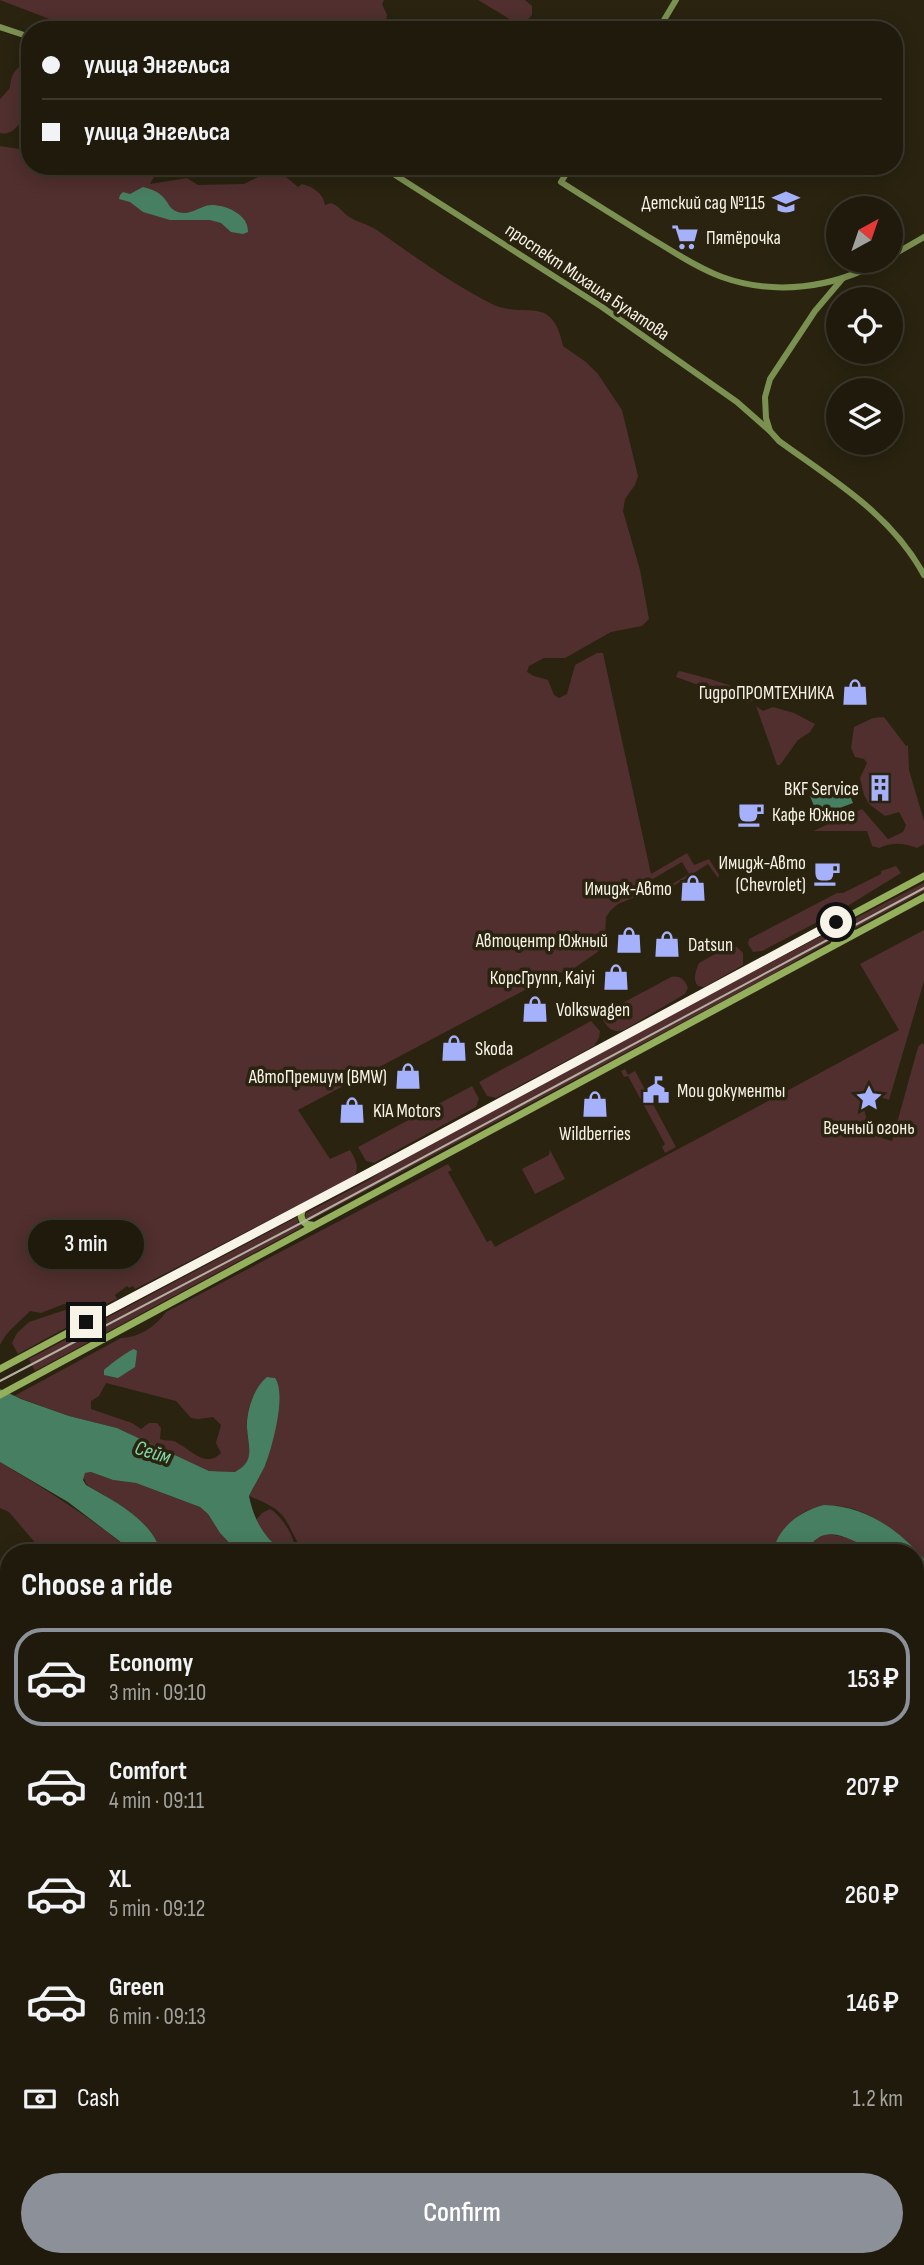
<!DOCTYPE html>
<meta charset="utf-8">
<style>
:root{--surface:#1f1a0c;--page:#2c271a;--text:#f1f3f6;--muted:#a1a19d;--line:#3c382d;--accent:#8c9099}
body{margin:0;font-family:"Sofia Sans Condensed",sans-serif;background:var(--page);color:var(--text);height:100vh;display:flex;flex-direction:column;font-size:26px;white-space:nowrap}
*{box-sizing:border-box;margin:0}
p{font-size:23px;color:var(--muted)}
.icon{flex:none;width:38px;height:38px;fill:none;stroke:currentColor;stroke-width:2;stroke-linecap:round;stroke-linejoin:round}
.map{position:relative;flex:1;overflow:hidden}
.sheet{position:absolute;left:0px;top:1544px;width:924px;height:723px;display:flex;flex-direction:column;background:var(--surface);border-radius:28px 28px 0 0;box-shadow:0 4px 18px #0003,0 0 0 2px var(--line)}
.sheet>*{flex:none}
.hud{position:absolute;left:21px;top:21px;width:882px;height:154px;border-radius:28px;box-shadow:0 4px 18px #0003,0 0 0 2px var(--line);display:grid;align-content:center;height:154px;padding:0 21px;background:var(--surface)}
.needle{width:46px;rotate:40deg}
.controls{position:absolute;left:826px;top:196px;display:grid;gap:14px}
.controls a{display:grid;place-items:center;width:77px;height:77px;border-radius:50%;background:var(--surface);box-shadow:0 4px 18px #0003,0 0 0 2px var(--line);font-size:35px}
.end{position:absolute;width:32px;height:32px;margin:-16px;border:9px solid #f7f3e7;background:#111;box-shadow:0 0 0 4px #111}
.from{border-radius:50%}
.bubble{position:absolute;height:49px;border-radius:24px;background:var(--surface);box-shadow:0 4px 18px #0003,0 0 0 2px var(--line);font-size:23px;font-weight:600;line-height:49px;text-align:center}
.hud b{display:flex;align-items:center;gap:24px;height:66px;font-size:26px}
.hud b+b{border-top:2px solid var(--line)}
.hud i{width:18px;height:18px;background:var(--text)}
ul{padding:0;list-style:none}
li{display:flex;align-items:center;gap:21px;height:98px;margin:0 14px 10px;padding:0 7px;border:4px solid transparent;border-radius:28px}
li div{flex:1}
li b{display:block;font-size:26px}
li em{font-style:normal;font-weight:600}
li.active{border-color:var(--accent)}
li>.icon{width:63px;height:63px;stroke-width:1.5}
h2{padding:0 21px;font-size:32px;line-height:84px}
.pay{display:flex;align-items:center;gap:18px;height:77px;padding:0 21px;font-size:26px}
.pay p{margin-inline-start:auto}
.button{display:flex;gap:14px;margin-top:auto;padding:14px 21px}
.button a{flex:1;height:80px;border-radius:42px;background:var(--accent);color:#fff;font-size:28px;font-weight:600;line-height:80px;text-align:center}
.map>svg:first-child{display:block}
.green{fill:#502f2e;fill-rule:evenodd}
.water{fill:#477f62}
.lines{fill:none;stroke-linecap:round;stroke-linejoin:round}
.stream{stroke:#477f62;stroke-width:2}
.secondary{stroke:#7b9151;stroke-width:6}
.primary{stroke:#94b05c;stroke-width:7}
.tram{stroke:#b5b0a2;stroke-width:2}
.route{stroke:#f7f3e7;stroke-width:9}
.labels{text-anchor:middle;stroke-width:7;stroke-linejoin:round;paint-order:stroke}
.poi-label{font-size:19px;fill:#f7f3e7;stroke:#292310;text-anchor:end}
.street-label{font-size:19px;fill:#f7f3e7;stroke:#292310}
.water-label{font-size:21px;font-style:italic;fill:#81d6a8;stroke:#292310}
</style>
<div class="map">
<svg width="924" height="2265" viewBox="0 0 924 2265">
<rect width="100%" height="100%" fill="#292310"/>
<g class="green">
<path d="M0,0H384L382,4L387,15L384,30H78Z"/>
<path d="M478,0H525L532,6V15L525,22L516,23Z"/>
<path d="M30,61V131L24,123H20C14,130 9,135 0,133V99L10,88C11,73 16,67 30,61Z"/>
<path d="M30,135V166H157L158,170L150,184L187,178L198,185L244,184L262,175L265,166H273L298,187L302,184C313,187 323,193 325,205L331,203C339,206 341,211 348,216C356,222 368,224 377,230C413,256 450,282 490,303C524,321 552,291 563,346L586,362L598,374L622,410L638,476L635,485L625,499L623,511L640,570L649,619L642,626L611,632L565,658H544L529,666L527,672L534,676L548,680L554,695L559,698L567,694L575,665L597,653H603L651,874L687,853L694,865L709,859L719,875L718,878L708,864L661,894L659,892L689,874L682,862L651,880L640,895L618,904L611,910L606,917L605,937L599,951L570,971L557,973L298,1110L330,1159L350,1150C355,1159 361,1168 353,1177L135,1289L133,1286L129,1288L127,1286L115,1295L117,1299L106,1304L104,1301L97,1305L98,1308L94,1310L64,1304L41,1313L30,1311C19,1323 7,1330 0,1345V146L19,149L26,146Z"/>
<path d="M680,671L710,679L747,691L753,695L754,700L748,703L676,677L678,672Z"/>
<path d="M756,706L763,711L773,707L794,713L815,724L810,732L798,740L780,765H777Z"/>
<path d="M884,717L906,746L908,745L909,770L924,821V844L917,848C903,843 893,842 879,848L872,846L867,831H813L862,809L888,839L903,832L906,825L899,812L885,816L869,804L864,795L860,778L867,763L864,759L855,757L851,748L854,727L873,718Z"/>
<path d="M896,866L901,873L846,907L762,951L753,952L748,944L749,939L837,893H843L881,874V871Z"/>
<path d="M924,883V891L852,930L847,927L848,922Z"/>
<path d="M924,930V981L889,1100L870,1093L864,1109L867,1121L883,1130L882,1138L892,1141L918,1047L922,1043L924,1045V1559C893,1524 836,1483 793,1520C783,1529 776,1539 773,1552H500C485,1546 470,1547 454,1552H303C282,1517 291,1513 249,1496L266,1464L273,1437L275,1378L269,1377C255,1388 246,1408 247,1427C247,1447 258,1460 235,1472L209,1471L117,1428L69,1416L14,1396L121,1338C140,1337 155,1327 166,1312L448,1164L452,1170L448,1172L487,1242L491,1240L495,1247C629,1174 765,1104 899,1030L860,964ZM106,1383L176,1401L191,1418L198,1419L213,1417L221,1425L216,1443L221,1453C206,1469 191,1450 176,1442C170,1439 167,1442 160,1439L161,1428L157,1423H149L141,1429L132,1423L91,1409V1401L99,1396Z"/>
<path d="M827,933H831L834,936L832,940L764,979L311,1220L305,1218L306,1213L369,1180L379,1173L685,1007Z"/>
<path d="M729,946L737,947L743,953V965L704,987L698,986C692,980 696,970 699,963Z"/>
<path d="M671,977C680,975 685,980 688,988L685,994L624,1030C612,1034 606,1027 602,1017L604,1013Z"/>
<path d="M591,1021L600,1031L599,1038L594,1046L496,1098L487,1096L479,1082Z"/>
<path d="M625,1069L628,1075L635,1071L676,1147L665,1153L662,1147L665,1144L628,1076L624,1077L621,1071Z"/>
<path d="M472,1086L479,1099L476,1107L374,1163L366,1161L358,1147Z"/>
<path d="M550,1150L565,1179L535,1194L522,1169L549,1155Z"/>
<path d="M297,1217L298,1223L302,1227L35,1371L29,1359Z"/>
<path d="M65,1310L72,1312L73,1318L71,1325L18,1354L12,1343L17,1333L29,1322Z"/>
<path d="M0,1462C41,1487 78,1509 116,1539C123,1545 133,1546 140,1552H43L9,1512L0,1508Z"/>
<path d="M91,1472L113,1480L136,1483L200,1507L208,1514L220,1533L238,1552H161C151,1519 114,1501 87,1485L83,1477L85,1473Z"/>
<path d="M270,1509C282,1516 296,1538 295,1552C276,1552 264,1536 256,1520L262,1513Z"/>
<path d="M828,1534L845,1537L878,1552H806L816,1538Z"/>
<path d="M915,1584L924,1593V1735L915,1736Z"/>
<path d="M915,1825L924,1827V2265H305V2258H915Z"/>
</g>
<g class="water">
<path d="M143,187C150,189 158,191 163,197C169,203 169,209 178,212C191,216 199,206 211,205C227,205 249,215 248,232L243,234L231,232L221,223L210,220H170L143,212L130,202L119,199L120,195L123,192L130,194Z"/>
<path d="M845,783L853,803L818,816L810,796Z"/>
<path d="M134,1349L137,1351L135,1367L118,1378L104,1375V1370C109,1365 128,1351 134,1349Z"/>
<path d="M267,1377L275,1378C287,1394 272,1448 265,1466C260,1476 254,1486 249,1496C254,1520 264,1539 285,1552H238L220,1533L208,1514L200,1507L136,1483L113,1480L91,1472L85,1473L83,1480L86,1485C114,1501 151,1519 161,1552H140L122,1543L68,1502L0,1462V1389L21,1399L69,1416L117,1428L209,1471L235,1472C256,1461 248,1447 247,1428C246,1412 254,1387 267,1377Z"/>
<path d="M824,1505C865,1506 898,1529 924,1559V1593L915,1584V1552C904,1552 887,1555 877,1551C850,1542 825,1518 806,1552H773C778,1527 800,1511 824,1505Z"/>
</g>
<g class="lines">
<path class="stream" d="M544,2258L547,2265"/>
<g class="secondary">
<path d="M0,27L30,37"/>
<path d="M658,30L676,0"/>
<path d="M381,166L602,307L737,402L770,431"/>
<path d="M571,166L561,182C589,200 618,218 647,236C671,250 695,267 722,277C775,296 833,288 882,261"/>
<path d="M891,256L924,237"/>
<path d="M843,278L815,311L770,379L765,397L766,418L770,431L779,441C834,481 891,514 924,575"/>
<path d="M0,2126L9,2137"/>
<path d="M99,2258L104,2265"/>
</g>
<g class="primary">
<path d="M847,917L842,927L847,933H854"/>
<path d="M823,929H832L838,937L834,944"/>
<path d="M304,1207C298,1216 302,1225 312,1225"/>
<path d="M0,1369L924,876"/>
<path d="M0,1395L924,897"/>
</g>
<path class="tram" d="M0,1381L303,1222L924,888"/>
</g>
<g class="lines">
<path class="route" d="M86,1322L367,1174L836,922"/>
</g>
<defs>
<symbol id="school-bare" viewBox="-9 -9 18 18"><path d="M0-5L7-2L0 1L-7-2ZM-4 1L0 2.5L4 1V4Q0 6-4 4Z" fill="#a6b1fc" stroke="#292310" stroke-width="2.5" paint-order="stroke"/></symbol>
<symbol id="supermarket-bare" viewBox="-9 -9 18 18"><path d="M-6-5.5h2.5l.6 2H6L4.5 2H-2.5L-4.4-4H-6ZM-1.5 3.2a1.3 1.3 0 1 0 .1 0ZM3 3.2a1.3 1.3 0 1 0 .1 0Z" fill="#a6b1fc" stroke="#292310" stroke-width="2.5" paint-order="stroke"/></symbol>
<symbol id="shop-bare" viewBox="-9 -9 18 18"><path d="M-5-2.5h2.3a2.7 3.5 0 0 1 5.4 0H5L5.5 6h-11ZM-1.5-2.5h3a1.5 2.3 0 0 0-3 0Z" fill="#a6b1fc" stroke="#292310" stroke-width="2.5" paint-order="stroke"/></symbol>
<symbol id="building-bare" viewBox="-9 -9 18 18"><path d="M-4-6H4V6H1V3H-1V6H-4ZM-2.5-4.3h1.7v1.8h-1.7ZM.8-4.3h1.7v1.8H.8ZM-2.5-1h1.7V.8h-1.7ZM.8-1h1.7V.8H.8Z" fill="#a6b1fc" stroke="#292310" stroke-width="2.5" paint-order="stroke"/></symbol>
<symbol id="cafe-bare" viewBox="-9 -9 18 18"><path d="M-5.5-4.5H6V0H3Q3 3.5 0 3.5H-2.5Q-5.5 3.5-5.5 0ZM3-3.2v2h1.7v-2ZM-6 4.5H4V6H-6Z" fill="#a6b1fc" stroke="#292310" stroke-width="2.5" paint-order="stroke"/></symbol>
<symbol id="civic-bare" viewBox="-9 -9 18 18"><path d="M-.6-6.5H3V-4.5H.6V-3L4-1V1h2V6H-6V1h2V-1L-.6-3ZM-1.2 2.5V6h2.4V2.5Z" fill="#a6b1fc" stroke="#292310" stroke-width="2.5" paint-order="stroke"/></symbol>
<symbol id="sight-bare" viewBox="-9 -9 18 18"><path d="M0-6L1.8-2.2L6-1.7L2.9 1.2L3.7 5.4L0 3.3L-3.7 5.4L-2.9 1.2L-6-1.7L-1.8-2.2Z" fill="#a6b1fc" stroke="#292310" stroke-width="2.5" paint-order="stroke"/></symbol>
</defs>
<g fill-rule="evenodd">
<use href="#school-bare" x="767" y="183" width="38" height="38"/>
<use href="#supermarket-bare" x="666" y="218" width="38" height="38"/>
<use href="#shop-bare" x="836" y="673" width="38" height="38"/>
<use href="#building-bare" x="861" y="769" width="38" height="38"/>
<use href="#cafe-bare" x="732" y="795" width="38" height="38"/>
<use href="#cafe-bare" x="808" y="854" width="38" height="38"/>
<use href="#shop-bare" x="674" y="869" width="38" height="38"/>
<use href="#shop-bare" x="610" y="921" width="38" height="38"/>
<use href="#shop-bare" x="648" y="925" width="38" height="38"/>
<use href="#shop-bare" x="597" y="958" width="38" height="38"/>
<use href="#shop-bare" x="516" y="990" width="38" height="38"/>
<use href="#shop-bare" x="435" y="1029" width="38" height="38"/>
<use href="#shop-bare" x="389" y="1057" width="38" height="38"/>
<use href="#civic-bare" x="637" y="1071" width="38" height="38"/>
<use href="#sight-bare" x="850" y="1079" width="38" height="38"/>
<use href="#shop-bare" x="576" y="1085" width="38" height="38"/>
<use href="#shop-bare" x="333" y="1091" width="38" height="38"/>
</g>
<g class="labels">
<g class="poi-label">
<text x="765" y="209">Детский сад №115</text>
<text x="706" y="244" text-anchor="start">Пятёрочка</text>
<text x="834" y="699">ГидроПРОМТЕХНИКА</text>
<text x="859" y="795">BKF Service</text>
<text x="772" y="821" text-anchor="start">Кафе Южное</text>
<text x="806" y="869">Имидж-Авто<tspan x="806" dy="22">(Chevrolet)</tspan></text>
<text x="672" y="895">Имидж-Авто</text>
<text x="608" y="947">Автоцентр Южный</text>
<text x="688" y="951" text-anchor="start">Datsun</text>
<text x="595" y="984">КорсГрупп, Kaiyi</text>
<text x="556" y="1016" text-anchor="start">Volkswagen</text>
<text x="475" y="1055" text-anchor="start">Skoda</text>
<text x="387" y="1083">АвтоПремиум (BMW)</text>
<text x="677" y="1097" text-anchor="start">Мои документы</text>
<text x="373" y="1117" text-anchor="start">KIA Motors</text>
<text x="869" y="1134" text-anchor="middle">Вечный огонь</text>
<text x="595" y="1140" text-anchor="middle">Wildberries</text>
</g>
<g class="street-label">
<text transform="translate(588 281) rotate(34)" y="7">проспект Михаила Булатова</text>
</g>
<g class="water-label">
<text transform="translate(153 1452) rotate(17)" y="7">Сейм</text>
</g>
</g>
</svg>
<div class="controls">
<a><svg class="needle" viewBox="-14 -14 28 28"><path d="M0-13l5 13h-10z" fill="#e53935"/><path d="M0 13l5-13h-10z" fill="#a1a19d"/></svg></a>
<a><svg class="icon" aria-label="locate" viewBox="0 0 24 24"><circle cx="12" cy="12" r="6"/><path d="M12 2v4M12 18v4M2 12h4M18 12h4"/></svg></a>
<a><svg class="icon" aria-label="layers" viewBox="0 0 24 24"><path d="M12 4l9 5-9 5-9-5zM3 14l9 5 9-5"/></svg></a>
</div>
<i class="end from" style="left:836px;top:922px"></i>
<i class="end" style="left:86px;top:1322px"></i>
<div class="bubble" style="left:28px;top:1220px;width:116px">3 min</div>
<div class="hud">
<b><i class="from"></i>улица Энгельса</b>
<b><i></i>улица Энгельса</b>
</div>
<section class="sheet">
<h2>Choose a ride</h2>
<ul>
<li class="active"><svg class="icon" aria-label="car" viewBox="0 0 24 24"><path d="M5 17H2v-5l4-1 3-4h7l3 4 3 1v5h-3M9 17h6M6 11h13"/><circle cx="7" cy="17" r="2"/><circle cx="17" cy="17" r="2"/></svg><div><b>Economy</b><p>3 min · 09:10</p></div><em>153 ₽</em></li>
<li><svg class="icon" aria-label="car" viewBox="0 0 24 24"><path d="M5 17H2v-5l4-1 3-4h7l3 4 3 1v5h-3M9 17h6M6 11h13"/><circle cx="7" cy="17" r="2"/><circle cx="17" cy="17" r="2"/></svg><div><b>Comfort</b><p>4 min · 09:11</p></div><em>207 ₽</em></li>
<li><svg class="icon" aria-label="car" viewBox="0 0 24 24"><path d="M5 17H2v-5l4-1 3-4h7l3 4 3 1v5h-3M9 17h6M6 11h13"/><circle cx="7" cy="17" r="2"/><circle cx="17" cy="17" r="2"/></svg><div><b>XL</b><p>5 min · 09:12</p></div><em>260 ₽</em></li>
<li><svg class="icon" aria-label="car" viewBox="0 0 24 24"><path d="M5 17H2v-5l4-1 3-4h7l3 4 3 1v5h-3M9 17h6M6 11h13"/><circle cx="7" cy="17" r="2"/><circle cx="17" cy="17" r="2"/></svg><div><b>Green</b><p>6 min · 09:13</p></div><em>146 ₽</em></li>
</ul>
<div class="pay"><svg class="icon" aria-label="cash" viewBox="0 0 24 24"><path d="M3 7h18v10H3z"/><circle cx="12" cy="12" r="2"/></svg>Cash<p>1.2 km</p></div>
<div class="button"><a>Confirm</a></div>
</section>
</div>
